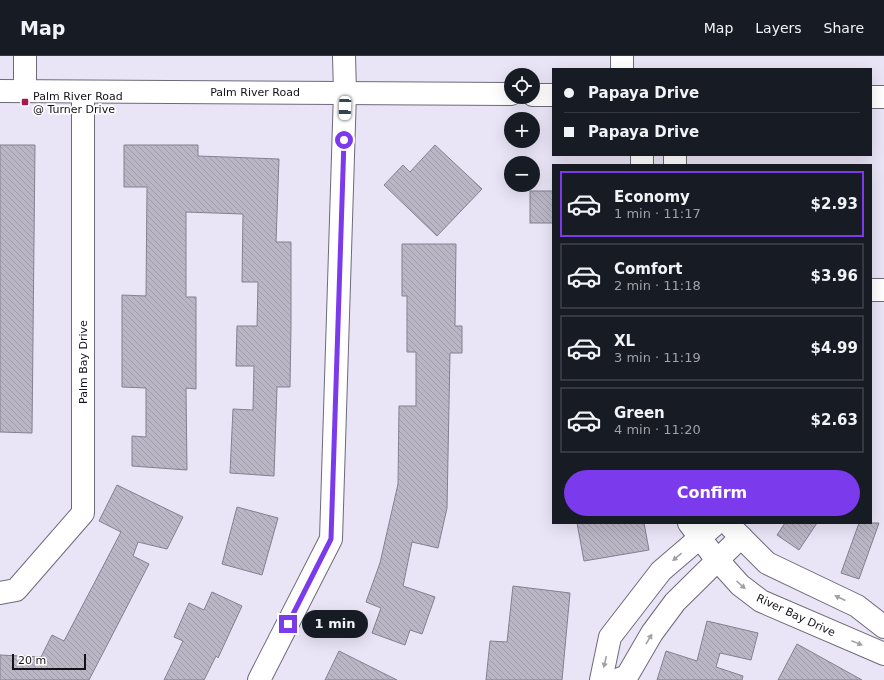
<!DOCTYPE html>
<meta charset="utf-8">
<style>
:root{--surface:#171b24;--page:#242831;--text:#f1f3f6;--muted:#9ea1a6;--line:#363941;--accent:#7c3aed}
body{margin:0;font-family:"DejaVu Sans",sans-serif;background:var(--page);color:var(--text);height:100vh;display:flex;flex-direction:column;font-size:15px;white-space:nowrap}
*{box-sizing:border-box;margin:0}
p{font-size:13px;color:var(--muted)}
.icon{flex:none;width:22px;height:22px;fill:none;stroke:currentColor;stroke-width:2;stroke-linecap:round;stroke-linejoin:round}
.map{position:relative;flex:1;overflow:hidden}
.side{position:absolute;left:552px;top:108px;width:320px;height:360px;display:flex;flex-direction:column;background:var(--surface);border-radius:0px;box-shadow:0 4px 16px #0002}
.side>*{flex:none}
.hud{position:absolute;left:552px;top:12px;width:320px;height:88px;border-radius:0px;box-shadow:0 4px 16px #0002;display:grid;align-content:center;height:88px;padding:0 12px;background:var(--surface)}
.tools{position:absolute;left:504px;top:12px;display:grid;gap:8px}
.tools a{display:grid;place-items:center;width:36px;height:36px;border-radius:50%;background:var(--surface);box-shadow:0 4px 16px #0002;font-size:20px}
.scale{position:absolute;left:12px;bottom:10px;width:74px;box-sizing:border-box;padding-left:4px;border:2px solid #141218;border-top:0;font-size:11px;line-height:14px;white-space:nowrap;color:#141218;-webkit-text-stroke:3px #fff;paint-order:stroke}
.end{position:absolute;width:18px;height:18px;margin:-9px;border:5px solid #7c3aed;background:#fff;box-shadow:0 0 0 2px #fff}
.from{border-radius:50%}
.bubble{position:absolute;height:28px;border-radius:14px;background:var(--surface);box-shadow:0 4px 16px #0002;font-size:13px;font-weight:800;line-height:28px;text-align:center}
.car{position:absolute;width:12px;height:24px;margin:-12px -6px;border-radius:5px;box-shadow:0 0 3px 1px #0007;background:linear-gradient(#fff 24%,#345 0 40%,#fff 0 76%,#345 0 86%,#fff 0)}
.hud b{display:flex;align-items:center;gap:14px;height:38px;font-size:15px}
.hud b+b{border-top:1px solid var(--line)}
.hud i{width:10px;height:10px;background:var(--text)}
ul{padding:7px 0 0;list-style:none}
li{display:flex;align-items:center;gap:12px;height:66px;margin:0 8px 6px;padding:0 4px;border:2px solid var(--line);border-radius:0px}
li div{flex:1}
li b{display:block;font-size:15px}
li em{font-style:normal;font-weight:800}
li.active{border-color:var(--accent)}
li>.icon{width:36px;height:36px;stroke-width:1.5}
.primary-button{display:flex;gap:8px;margin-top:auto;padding:8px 12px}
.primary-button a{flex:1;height:46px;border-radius:24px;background:var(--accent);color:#fff;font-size:16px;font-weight:800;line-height:46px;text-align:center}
header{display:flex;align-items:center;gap:24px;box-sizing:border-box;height:56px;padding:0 20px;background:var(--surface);border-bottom:1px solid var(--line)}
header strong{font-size:19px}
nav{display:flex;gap:22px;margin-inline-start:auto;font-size:14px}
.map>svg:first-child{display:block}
.building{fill:url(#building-back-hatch);stroke:#858090}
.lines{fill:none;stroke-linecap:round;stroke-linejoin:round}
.minor-casing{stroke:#6e6a79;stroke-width:24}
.minor{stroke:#fff;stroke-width:22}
.oneway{fill:#a1a0a3}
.route{stroke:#7c3aed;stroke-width:5}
.poi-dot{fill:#a9174f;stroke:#fff;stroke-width:1.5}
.labels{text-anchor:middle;stroke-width:3.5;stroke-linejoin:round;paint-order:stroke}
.street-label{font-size:11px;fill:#141218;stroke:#fff}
.poi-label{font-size:11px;fill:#141218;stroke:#fff;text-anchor:start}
</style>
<header>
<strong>Map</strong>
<nav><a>Map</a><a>Layers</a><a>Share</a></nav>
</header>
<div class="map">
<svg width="884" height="624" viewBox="0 0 884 624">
<defs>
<pattern id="building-back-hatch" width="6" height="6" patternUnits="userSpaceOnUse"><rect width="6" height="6" fill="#bbb6c6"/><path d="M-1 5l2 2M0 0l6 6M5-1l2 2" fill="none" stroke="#a09ba9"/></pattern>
</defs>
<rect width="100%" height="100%" fill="#e9e4f6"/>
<g class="building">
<path d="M0,89H35L32,377L0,376Z"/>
<path d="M124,89H198V100L279,103L276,186H291V271L290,331H277L274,420L230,417L233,353L253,354L254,310H236L237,270H257L258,226H242L243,158L186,156V241H196V333L186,332L187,414L132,410V380L146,381V332L122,331V239L146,240L147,131H124Z"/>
<path d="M435,89L482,133L437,180L384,129L403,109L410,116Z"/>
<rect x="530" y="135" width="23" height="32"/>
<path d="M402,188H456L455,270H462V297H450L447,452L438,492L412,486L403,530L435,541L422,578L410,574L405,589L372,577L381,552L366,546L380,507L398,428L399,350H416V296H407V240H402Z"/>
<path d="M117,429L183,461L167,493L138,486L133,500L149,508L89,624H0V599L41,601L52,579L64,585L121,476L99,465Z"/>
<path d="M237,451L278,462L262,519L222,508Z"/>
<path d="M577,467H644L649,494L584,505Z"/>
<path d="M785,467H817L799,494L777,479Z"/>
<path d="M859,467H879L859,523L841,517Z"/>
<path d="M513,530L570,537L562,624H486L490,585L507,586Z"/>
<path d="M212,536L242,550L218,602L216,600L204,624H164L183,585L174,581L189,547L204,554Z"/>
<path d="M707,565L758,577L751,604L720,597L716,611L743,620L742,624H657L666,595L697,605Z"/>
<path d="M797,588L862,624H778Z"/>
<path d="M339,595L397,624H325Z"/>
</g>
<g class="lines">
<defs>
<g id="minor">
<path d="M25,0V35"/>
<path d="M622,0V13"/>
<path d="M0,35L511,38"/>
<path d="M533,39H553"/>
<path d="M871,41H884"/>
<path d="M642,109V99"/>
<path d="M675,109V99"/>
<path d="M871,234H884"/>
<path d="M689,467L713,499L740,529L761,545L884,598"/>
<path d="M731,471L767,507L857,550L884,571"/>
<path d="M0,537L16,534L83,457V37"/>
<path d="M259,624L331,483L345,36L344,0"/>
<path d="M601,624L610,581L661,515L717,467"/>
<path d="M617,624L627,620L652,577L675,546L741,481"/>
</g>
</defs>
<use href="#minor" class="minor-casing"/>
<use href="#minor" class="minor"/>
</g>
<defs><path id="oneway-solid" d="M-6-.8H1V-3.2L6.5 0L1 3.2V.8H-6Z"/></defs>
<g class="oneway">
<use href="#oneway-solid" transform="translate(677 501) rotate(140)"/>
<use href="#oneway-solid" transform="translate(741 529) rotate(42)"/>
<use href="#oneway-solid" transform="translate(840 542) rotate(-155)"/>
<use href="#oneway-solid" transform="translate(649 583) rotate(-59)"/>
<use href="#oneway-solid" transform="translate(857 587) rotate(22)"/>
<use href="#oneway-solid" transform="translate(605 606) rotate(103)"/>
</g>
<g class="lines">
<path class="route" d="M288,568L331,483L344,84"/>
</g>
<rect class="poi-dot" x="21" y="42" width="8" height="8" rx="2"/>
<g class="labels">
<g class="street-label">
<text x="255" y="40">Palm River Road</text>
<text transform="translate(83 306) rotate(-90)" y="4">Palm Bay Drive</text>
<text transform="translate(796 559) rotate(25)" y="4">River Bay Drive</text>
</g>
<g class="poi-label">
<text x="33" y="44">Palm River Road<tspan x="33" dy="13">@ Turner Drive</tspan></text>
</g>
</g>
</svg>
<div class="tools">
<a><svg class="icon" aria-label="locate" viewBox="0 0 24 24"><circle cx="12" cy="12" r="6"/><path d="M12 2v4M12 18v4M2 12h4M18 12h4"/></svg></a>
<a>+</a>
<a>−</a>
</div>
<div class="scale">20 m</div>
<i class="end from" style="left:344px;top:84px"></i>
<i class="end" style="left:288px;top:568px"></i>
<div class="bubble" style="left:302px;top:554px;width:66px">1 min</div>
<i class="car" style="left:345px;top:52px;rotate:182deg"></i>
<div class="hud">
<b><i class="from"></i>Papaya Drive</b>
<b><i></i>Papaya Drive</b>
</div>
<section class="side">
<ul>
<li class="active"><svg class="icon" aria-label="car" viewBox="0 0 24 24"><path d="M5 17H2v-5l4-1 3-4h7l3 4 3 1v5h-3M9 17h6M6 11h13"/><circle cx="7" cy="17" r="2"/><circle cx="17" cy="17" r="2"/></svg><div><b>Economy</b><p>1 min · 11:17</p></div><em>$2.93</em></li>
<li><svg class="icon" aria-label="car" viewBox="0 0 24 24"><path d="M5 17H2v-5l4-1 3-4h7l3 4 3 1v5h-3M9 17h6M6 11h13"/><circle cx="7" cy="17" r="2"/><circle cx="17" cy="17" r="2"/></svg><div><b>Comfort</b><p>2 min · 11:18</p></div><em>$3.96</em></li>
<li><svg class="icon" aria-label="car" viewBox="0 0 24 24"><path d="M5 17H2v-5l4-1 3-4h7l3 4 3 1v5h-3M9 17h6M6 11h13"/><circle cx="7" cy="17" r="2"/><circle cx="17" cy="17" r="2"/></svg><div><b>XL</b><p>3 min · 11:19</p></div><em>$4.99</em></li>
<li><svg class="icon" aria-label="car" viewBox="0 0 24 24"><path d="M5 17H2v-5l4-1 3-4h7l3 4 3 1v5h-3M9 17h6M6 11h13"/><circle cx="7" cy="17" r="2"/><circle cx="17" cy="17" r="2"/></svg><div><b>Green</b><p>4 min · 11:20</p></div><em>$2.63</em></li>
</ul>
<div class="primary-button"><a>Confirm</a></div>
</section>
</div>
